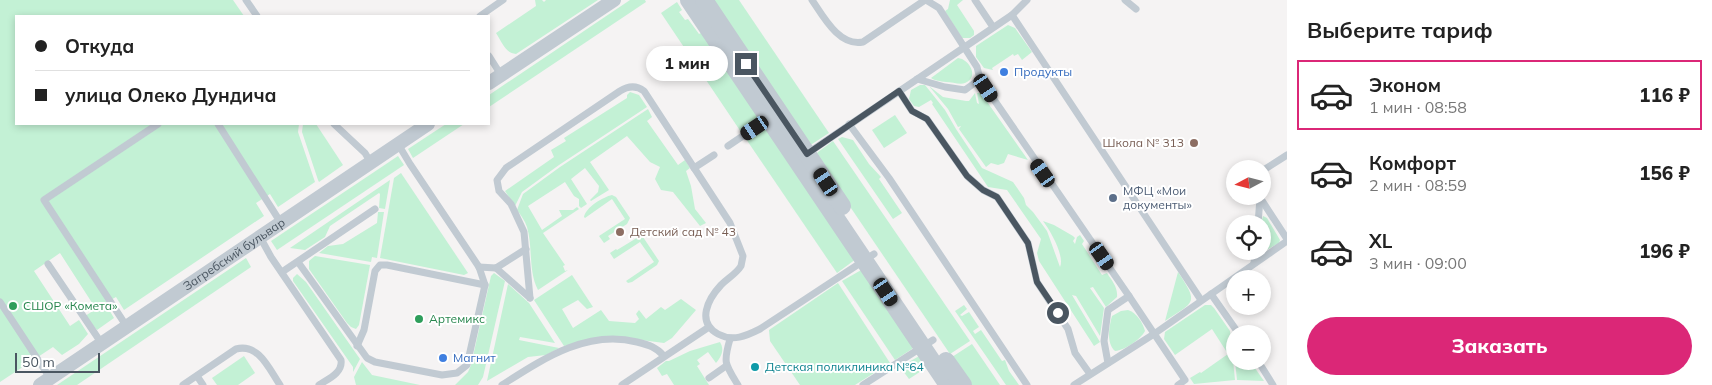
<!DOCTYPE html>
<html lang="ru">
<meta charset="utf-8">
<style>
:root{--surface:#fff;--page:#f2f2f2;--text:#222;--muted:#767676;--line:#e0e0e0;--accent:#db2777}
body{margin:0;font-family:Mulish,sans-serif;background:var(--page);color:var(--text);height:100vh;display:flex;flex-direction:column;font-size:19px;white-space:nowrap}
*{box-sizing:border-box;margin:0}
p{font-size:16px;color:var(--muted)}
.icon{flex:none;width:28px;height:28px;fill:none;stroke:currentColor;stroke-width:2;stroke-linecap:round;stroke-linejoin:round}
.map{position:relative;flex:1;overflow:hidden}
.drawer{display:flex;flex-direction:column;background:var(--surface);width:425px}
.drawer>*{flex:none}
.top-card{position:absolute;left:15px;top:15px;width:475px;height:110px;border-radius:0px;box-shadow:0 2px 8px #0003;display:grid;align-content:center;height:110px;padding:0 20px;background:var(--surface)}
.needle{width:32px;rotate:263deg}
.buttons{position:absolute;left:1226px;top:160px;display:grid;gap:10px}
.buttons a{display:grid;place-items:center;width:45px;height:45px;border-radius:50%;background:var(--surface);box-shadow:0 2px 8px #0003;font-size:25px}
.scale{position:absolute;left:15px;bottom:12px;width:85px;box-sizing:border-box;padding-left:5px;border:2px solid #4a5661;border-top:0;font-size:14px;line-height:18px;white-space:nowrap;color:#4a5661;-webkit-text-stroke:4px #fff;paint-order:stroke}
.end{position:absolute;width:22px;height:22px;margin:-11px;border:6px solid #4a5661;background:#fff;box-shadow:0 0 0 2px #fff}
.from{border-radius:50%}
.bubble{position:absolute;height:35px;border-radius:18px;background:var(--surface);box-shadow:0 2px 8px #0003;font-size:16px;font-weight:800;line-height:35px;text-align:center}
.car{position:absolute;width:15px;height:30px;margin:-15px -8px;border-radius:6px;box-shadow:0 0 4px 1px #0007;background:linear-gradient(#222 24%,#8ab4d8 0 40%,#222 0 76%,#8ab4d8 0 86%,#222 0)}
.top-card b{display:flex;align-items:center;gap:18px;height:48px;font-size:19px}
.top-card b+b{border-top:1px solid var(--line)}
.top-card i{width:12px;height:12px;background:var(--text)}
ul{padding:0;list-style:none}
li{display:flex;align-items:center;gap:15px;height:70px;margin:0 10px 8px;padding:0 10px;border:2px solid transparent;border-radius:0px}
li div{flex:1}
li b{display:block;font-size:19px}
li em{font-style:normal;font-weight:800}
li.active{border-color:var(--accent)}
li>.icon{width:45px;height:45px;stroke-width:1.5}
h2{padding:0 20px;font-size:22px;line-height:60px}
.primary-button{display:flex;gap:10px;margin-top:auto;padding:10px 20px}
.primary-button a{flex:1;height:58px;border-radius:30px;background:var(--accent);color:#fff;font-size:20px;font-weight:800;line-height:58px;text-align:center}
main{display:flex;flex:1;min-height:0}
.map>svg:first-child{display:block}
.green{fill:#c3f1d5}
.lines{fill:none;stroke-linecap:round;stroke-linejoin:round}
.service{stroke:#c1cad2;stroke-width:7}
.minor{stroke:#c1cad2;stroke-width:14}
.tertiary{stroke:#c1cad2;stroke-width:18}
.route{stroke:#4a5661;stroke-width:6}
.shop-dot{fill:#3f7fe0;stroke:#fff;stroke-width:2}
.education-dot{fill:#8d6e63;stroke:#fff;stroke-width:2}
.service-dot{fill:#5c6f8a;stroke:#fff;stroke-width:2}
.leisure-dot{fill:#2e9e5b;stroke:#fff;stroke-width:2}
.culture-dot{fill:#0f9aa8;stroke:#fff;stroke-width:2}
.labels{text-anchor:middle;stroke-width:4;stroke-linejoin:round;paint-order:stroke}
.shop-label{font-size:12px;fill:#366cbe;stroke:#fff;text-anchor:start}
.education-label{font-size:12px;fill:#785e54;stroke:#fff;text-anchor:end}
.service-label{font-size:12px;fill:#4e5e75;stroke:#fff;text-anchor:start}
.street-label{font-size:12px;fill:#4a5661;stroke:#fff}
.leisure-label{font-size:12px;fill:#27864d;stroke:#fff;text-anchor:start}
.culture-label{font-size:12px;fill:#0d838f;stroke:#fff;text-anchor:start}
</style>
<main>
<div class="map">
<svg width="1287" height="385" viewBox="0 0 1287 385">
<rect width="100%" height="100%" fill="#f5f3f3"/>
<g class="green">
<path d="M0,0H233L244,16H16V124H299L298,132L315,182L278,207L270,194L256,203L264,216L124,310L116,297L105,303L114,318L97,330L85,316L96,309L60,253L34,271L70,326L79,320L88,334L79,344L62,355L53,347L0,382Z"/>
<path d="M535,0H542L544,2L546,0H598L516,54C505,53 502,42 496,33L536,6Z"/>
<path d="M630,0H645L646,2L489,107V95Z"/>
<path d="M710,0H739L829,133L809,146Z"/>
<path d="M950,0H963L957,5L974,31V35L970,38H962L945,11L948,9Z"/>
<path d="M677,2L682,10L679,12L685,20L688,19L699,34L703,32L760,117L758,120L741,132L661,13Z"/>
<path d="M1008,25L1015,28L1032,52L1022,60L1018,54L1014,56L1013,54L992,68L993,70L984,68L976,57V46Z"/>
<path d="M958,58C969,59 980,77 965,83C960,85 952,82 946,82C940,81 935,81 931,78Z"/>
<path d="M920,85H925L945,110L956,129L982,168L1013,182L1024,198L1026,205L1033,212L1047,231L1060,267C1065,256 1050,230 1043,221L1054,225L1073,236L1075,238L1073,241L1075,244L1077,237L1080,235L1084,241L1082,244L1102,275L1107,273C1112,281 1118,287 1117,297L1106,307L1093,287L1090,288L1104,308L1100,336L1076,296L1072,295L1100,342L1094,346L1039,261L1037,253L1041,239L1007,190L988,187L932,104L933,103L931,100L919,107L914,106L909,99L911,90Z"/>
<path d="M929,86L943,97L966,101H969L975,93L977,103L979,104L977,93H981V95L983,96L1028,160L1008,154L1004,163L998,165L991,163L986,167L959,129L961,126L958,127L948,109Z"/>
<path d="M630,92L639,95L647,107L559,165L522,192L515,206L505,191L554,157L551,150L566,141L564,138L627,98V95Z"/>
<path d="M648,109L652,117L647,121L678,165L685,160L690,168L686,171L691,186L695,209L706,223L700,226L673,192L661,190L655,179L660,167L650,162L627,136L590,162L609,190L591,201L590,200L598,192L599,186L585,168L571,179L587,204L581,208L579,206V199L574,196L565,182L528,206L542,230L562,216L559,210H573L577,207L579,209L543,233L565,265L563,266L565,271L568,270L538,290C528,271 533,247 527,227C525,221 521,215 517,210L523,194L560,167Z"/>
<path d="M895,115L907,133L884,148L872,130Z"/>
<path d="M303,124H316L343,165L319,182L318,180L302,132Z"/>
<path d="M446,124H464L413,158L408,149Z"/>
<path d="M765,127L856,259L837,273L746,139Z"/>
<path d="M842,137L853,140L869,164L881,177L879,179L902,213L893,219L838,139Z"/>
<path d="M833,141L970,341L950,354L815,155L818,152Z"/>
<path d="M398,156L404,165L277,250L271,241Z"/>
<path d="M401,173L468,273L464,275L380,258L394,178Z"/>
<path d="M390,180L385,209L379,208L380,194L379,193L330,226L325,237L305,250L290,248Z"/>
<path d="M612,195L616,197L630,218L627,224L608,236L610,239L604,243L599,236L625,219L612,199L585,218L584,217C586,207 603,197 612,195Z"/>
<path d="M378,212H384L377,258L372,257L371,262L319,253L328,246L343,244L377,223Z"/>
<path d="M1263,216L1267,218L1280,240L1279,243L1263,252L1261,251H1262V224H1261Z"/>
<path d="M640,236L643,237L659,261L657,265L632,282L628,283L626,281L654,262L640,242L614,259L610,253L616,249L617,250Z"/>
<path d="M315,256L370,265L359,325L356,329L351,327L347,323L309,269V261Z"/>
<path d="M246,258L251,267L77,385H57Z"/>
<path d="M863,269L914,346L912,349L895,360L842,281Z"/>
<path d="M1178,272C1199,304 1195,301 1165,321Z"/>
<path d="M494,273L505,281L483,377L478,385H455L468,372L471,365L491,276Z"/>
<path d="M297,274L306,282L360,359L353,372V367L293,281V278Z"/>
<path d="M572,275L593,307L587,309L578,300L562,309L573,328L601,310L609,321L635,323L639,319L636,314L639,310L646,319L661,307L665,310L681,299L696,310L672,338L664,343L611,336L564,346L534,300Z"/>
<path d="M838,283L890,363L855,385H800L770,341L769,330Z"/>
<path d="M508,284L529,303L555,343L520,337L519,340L559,348L546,355L528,357L487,381Z"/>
<path d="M964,305L967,309L960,315L962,316L969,312L979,327L973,331L975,334L981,330L1002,361L1005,360L1009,371L1019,385H1006L955,311Z"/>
<path d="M1205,305H1211L1214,308L1230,331L1235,380L1194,384L1190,378L1200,372L1201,373L1228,354L1212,329L1175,355L1164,339L1165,332Z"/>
<path d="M1128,310C1136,312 1143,323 1145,331C1140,340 1125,350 1115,351C1106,343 1109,327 1112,316L1121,311Z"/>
<path d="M720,342C725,350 721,357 716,363L708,352L697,360L700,364L697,366L709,385H674L667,374L662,376L657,368L666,361H669L690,351Z"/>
<path d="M972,344L1000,385H971L952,357Z"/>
<path d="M921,355L929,366L909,379L900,367Z"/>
<path d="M244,356L255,373L238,385H217L212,378Z"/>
<path d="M1235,361H1250L1264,381L1237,380Z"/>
<path d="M362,362L372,375L420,385H356L354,377Z"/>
</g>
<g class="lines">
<g class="service">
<path d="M246,0L257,16"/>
<path d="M812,0C823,16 839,47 863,42L925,0"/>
<path d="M926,0L939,8L977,67L980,79L986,88L1129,296L1185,380L1178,385"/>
<path d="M975,0L993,27"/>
<path d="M1125,0L1136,9"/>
<path d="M1012,15L1201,300"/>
<path d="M480,16L503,0"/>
<path d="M489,56L501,75"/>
<path d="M917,79L945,87L965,90L980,79"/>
<path d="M899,91L912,111L927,119L967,176L983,190L997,197L1028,243L1037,282L1068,329L1075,353L1090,374"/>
<path d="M218,124L281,223"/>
<path d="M334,124L365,153L371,163"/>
<path d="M849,124L889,178L1027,385"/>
<path d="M728,146L768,119"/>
<path d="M808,153L1012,15L1027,0"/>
<path d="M694,168L714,155"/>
<path d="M1262,171L1287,155"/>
<path d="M1259,196L1287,239"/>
<path d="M1258,224L1260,198"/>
<path d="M260,237L271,257L341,360C343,373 328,379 319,385"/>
<path d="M298,262L367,358L375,362L442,375L457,373L467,365L485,285L479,267L410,164L398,144"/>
<path d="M1254,263L1255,251"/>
<path d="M48,264L102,344"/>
<path d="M479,267L496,268L526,249"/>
<path d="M496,268L530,298"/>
<path d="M282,272L375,209"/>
<path d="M1211,294L1239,334"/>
<path d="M530,298L524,232L511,204L499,191L497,180L506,168L620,91C628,86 636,85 644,91L730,223L743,256L741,266C736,274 728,278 721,285C708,299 696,322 718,334C733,342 746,336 760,329L874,254"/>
<path d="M0,302L50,378"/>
<path d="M127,327L44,200L158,124"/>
<path d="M730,339C723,363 725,364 738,385"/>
<path d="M357,346L364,330L375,271L380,265H387L485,285"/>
<path d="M1258,361L1273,385"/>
<path d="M1108,363L1104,341L1108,310L1129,296"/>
<path d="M197,376L203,385"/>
<path d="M709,378L726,366"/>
<path d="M183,385L236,349C259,343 269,369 280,385"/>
<path d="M502,385C543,359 587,329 637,342C649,345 656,347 664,356"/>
<path d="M622,385L709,327"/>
<path d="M863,385L933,340"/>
<path d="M1074,385L1154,334L1287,241"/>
</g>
<g class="minor">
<path d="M489,83L614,0"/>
<path id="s1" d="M40,385L428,124"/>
</g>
<g class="tertiary">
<path d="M689,0L948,385"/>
<path d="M704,0L842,206"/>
<path d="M946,361L963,385"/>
</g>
</g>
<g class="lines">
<path class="route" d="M746,64L807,154L899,91L912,111L927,119L967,176L983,190L997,197L1028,243L1037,282L1058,313"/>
</g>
<g class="shop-dot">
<circle cx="1004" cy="72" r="5"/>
<circle cx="443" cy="358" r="5"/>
</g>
<g class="education-dot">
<circle cx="1194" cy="143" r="5"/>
<circle cx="620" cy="232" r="5"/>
</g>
<circle class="service-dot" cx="1113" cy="198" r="5"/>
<g class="leisure-dot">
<circle cx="13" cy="306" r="5"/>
<circle cx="419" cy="319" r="5"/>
</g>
<circle class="culture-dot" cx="755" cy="367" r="5"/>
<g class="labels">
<g class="shop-label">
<text x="1014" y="76">Продукты</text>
<text x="453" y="362">Магнит</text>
</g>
<g class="education-label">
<text x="1184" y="147">Школа № 313</text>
<text x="630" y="236" text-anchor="start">Детский сад № 43</text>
</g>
<g class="service-label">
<text x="1123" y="195">МФЦ «Мои<tspan x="1123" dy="14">документы»</tspan></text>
</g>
<g class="street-label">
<text dy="4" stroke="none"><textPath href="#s1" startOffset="234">Загребский бульвар</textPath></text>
</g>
<g class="leisure-label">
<text x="23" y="310">СШОР «Комета»</text>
<text x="429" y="323">Артемикс</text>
</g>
<g class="culture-label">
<text x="765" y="371">Детская поликлиника №64</text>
</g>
</g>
</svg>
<div class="buttons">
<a><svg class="needle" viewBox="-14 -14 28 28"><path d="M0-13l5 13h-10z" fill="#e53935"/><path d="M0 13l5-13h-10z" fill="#767676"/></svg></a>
<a><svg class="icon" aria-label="locate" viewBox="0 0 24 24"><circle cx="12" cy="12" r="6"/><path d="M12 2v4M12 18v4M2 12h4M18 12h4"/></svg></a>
<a>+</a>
<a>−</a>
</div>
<div class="scale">50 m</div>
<i class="end from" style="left:1058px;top:313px"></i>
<i class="end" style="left:746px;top:64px"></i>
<div class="bubble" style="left:646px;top:46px;width:82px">1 мин</div>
<i class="car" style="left:986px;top:88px;rotate:146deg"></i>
<i class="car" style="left:755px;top:128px;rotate:236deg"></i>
<i class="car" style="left:1043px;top:173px;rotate:325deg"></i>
<i class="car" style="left:826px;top:182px;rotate:326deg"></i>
<i class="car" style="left:1102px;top:256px;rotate:145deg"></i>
<i class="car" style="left:886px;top:292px;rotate:146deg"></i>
<div class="top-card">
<b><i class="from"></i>Откуда</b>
<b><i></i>улица Олеко Дундича</b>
</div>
</div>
<section class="drawer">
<h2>Выберите тариф</h2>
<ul>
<li class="active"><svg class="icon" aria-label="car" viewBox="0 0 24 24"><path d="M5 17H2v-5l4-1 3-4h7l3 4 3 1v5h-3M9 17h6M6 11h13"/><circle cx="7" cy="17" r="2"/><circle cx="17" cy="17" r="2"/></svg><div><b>Эконом</b><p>1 мин · 08:58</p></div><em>116 ₽</em></li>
<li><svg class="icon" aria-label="car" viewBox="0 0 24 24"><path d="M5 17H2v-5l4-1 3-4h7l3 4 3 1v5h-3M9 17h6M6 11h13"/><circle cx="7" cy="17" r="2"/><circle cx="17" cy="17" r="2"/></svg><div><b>Комфорт</b><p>2 мин · 08:59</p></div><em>156 ₽</em></li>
<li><svg class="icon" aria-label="car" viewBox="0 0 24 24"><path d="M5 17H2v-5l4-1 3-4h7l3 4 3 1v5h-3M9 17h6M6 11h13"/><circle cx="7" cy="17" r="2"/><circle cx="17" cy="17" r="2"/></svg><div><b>XL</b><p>3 мин · 09:00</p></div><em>196 ₽</em></li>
</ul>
<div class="primary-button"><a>Заказать</a></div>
</section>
</main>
